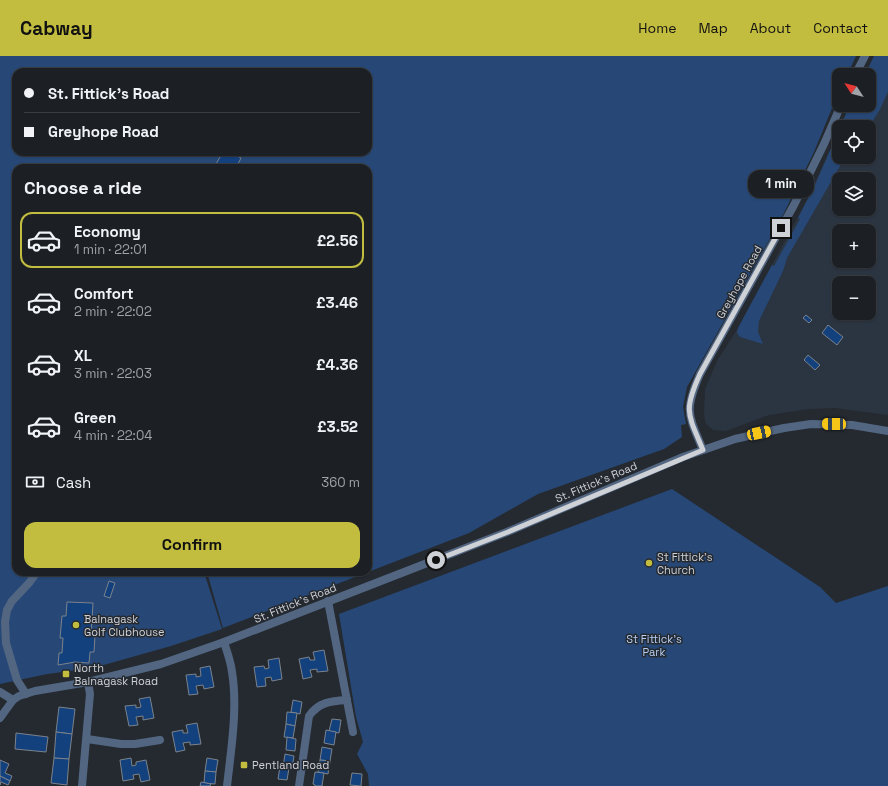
<!DOCTYPE html>
<meta charset="utf-8">
<style>
:root{--surface:#1c2025;--page:#25282d;--text:#f1f3f6;--muted:#a0a3a7;--line:#3a3e42;--accent:#c3bd3f}
body{margin:0;font-family:"Space Grotesk",sans-serif;background:var(--page);color:var(--text);height:100vh;display:flex;flex-direction:column;font-size:15px;white-space:nowrap}
*{box-sizing:border-box;margin:0}
p{font-size:13px;color:var(--muted)}
.icon{flex:none;width:22px;height:22px;fill:none;stroke:currentColor;stroke-width:2;stroke-linecap:round;stroke-linejoin:round}
.map{position:relative;flex:1;overflow:hidden}
.sheet{position:absolute;left:12px;top:108px;width:360px;height:412px;display:flex;flex-direction:column;background:var(--surface);border-radius:12px;box-shadow:0 1px 3px #0004,0 0 0 1px var(--line)}
.sheet>*{flex:none}
.banner{position:absolute;left:12px;top:12px;width:360px;height:88px;border-radius:12px;box-shadow:0 1px 3px #0004,0 0 0 1px var(--line);display:grid;align-content:center;height:88px;padding:0 12px;background:var(--surface)}
.needle{width:26px;rotate:306deg}
.fabs{position:absolute;left:832px;top:12px;display:grid;gap:8px}
.fabs a{display:grid;place-items:center;width:44px;height:44px;border-radius:8px;background:var(--surface);box-shadow:0 1px 3px #0004,0 0 0 1px var(--line);font-size:20px}
.end{position:absolute;width:18px;height:18px;margin:-9px;border:5px solid #ced1d6;background:#111;box-shadow:0 0 0 2px #111}
.from{border-radius:50%}
.bubble{position:absolute;height:28px;border-radius:12px;background:var(--surface);box-shadow:0 1px 3px #0004,0 0 0 1px var(--line);font-size:13px;font-weight:600;line-height:28px;text-align:center}
.car{position:absolute;width:12px;height:24px;margin:-12px -6px;border-radius:5px;box-shadow:0 0 3px 1px #0007;background:linear-gradient(#f5c518 24%,#345 0 40%,#f5c518 0 76%,#345 0 86%,#f5c518 0)}
.banner b{display:flex;align-items:center;gap:14px;height:38px;font-size:15px}
.banner b+b{border-top:1px solid var(--line)}
.banner i{width:10px;height:10px;background:var(--text)}
ul{padding:0;list-style:none}
li{display:flex;align-items:center;gap:12px;height:56px;margin:0 8px 6px;padding:0 4px;border:2px solid transparent;border-radius:12px}
li div{flex:1}
li b{display:block;font-size:15px}
li em{font-style:normal;font-weight:600}
li.on{border-color:var(--accent)}
li>.icon{width:36px;height:36px;stroke-width:1.5}
h2{padding:0 12px;font-size:18px;line-height:48px}
.pay{display:flex;align-items:center;gap:10px;height:44px;padding:0 12px;font-size:15px}
.pay p{margin-inline-start:auto}
.cta{display:flex;gap:8px;margin-top:auto;padding:8px 12px}
.cta a{flex:1;height:46px;border-radius:12px;background:var(--accent);color:#111;font-size:16px;font-weight:600;line-height:46px;text-align:center}
header{display:flex;align-items:center;gap:24px;box-sizing:border-box;height:56px;padding:0 20px;background:var(--accent);color:#111}
header strong{font-size:19px}
nav{display:flex;gap:22px;margin-inline-start:auto;font-size:14px}
.map>svg:first-child{display:block}
.built{fill:#2b3441;fill-rule:evenodd}
.green{fill:#274876;fill-rule:evenodd}
.building{fill:#13417e;stroke:#7b828a}
.lines{fill:none;stroke-linecap:round;stroke-linejoin:round}
.minor{stroke:#526682;stroke-width:8}
.tertiary{stroke:#526682;stroke-width:8}
.route{stroke:#ced1d6;stroke-width:5}
.poi-dot{fill:#c3bd3f;stroke:#252a31;stroke-width:1.5}
.labels{text-anchor:middle;stroke-width:3;stroke-linejoin:round;paint-order:stroke}
.street-label{font-size:11px;fill:#ced1d6;stroke:#252a31}
.poi-label{font-size:11px;fill:#ced1d6;stroke:#252a31;text-anchor:start}
.park-label{font-size:11px;fill:#b6cff3;stroke:#252a31}
</style>
<header>
<strong>Cabway</strong>
<nav><a>Home</a><a>Map</a><a>About</a><a>Contact</a></nav>
</header>
<div class="map">
<svg width="888" height="730" viewBox="0 0 888 730">
<rect width="100%" height="100%" fill="#252a31"/>
<path class="built" d="M874,0H888V359L835,352L809,353L769,359L726,375L713,374L706,368L704,360L705,333L717,305L738,272L807,144L839,74V101H869V71H840L850,49H869V19H865ZM839,123H869V153H839ZM839,175H869V205H839ZM839,227H869V257H839Z"/>
<g class="green">
<path d="M0,0H856L847,19H839V35L814,96L782,161L687,331L683,351L686,368L681,369L682,381L664,393L538,438L469,477L368,516V112H16V516H204L222,573L171,590L93,612L47,618L0,628ZM16,16H368V96H16Z"/>
<path d="M874,0H888V36L880,53L869,71H840L850,49H869V19H865Z"/>
<path d="M839,74V101H840L839,104L843,105L787,202L783,215L759,265L758,276L763,288L740,281L737,277L738,272L772,209L774,210L800,163L798,162L814,131Z"/>
<path d="M672,433L820,531L836,547L888,530V730H369L368,718L357,698L363,686L356,661L339,558Z"/>
<path d="M207,516H368L223,572Z"/>
</g>
<g class="building">
<path d="M223,96H230L241,102L236,112H223L216,108Z"/>
<path d="M806,259L812,264L809,267L803,262Z"/>
<path d="M828,269L843,281L837,289L822,277Z"/>
<path d="M808,299L820,309L815,314L804,304Z"/>
<path d="M109,525L115,527L110,542L104,540Z"/>
<path d="M67,546L93,547L91,578L95,579L94,596H90L89,607L75,606L58,609L59,597H62L63,582H60L62,560H66Z"/>
<path d="M324,594L328,615L317,616V613L310,614L312,621L303,623L299,603L309,601L310,604H315L313,596Z"/>
<path d="M279,602L282,623L272,625L271,621L265,622L266,630L257,631L254,611L264,610L265,613L269,612L268,604Z"/>
<path d="M210,610L214,631L204,633L203,629L196,630L198,638L189,639L186,619L196,618V621L201,620L200,612Z"/>
<path d="M150,641L154,662L143,664V660L136,661L138,669L129,670L125,650L136,649V652L141,651L139,643Z"/>
<path d="M293,644L302,646L300,658L291,656Z"/>
<path d="M59,651L75,653L72,678L56,676Z"/>
<path d="M287,656L297,657L295,670L286,668Z"/>
<path d="M332,663L341,664L339,677L329,675Z"/>
<path d="M197,667L201,688L190,689V686L183,687L185,694L176,696L172,676L183,674V677H188L186,669Z"/>
<path d="M286,668L295,670L293,682L284,681Z"/>
<path d="M326,674L336,676L334,689L324,687Z"/>
<path d="M56,676L72,678L69,703L54,702Z"/>
<path d="M16,677L48,681L46,696L15,693Z"/>
<path d="M287,681L296,683L295,695L286,694Z"/>
<path d="M322,691L332,693L330,705L320,704Z"/>
<path d="M285,698L294,700L292,712L283,711Z"/>
<path d="M54,702L69,703L67,729L51,727Z"/>
<path d="M131,702L132,710L136,709V706L146,704L150,724L141,726L139,718L133,719L134,723L123,725L120,704Z"/>
<path d="M207,702L218,704L216,716L205,715Z"/>
<path d="M0,704L9,708L5,717L12,720L10,725L0,720Z"/>
<path d="M320,704L330,705L328,718L318,716Z"/>
<path d="M280,710L289,712L287,724L278,723Z"/>
<path d="M205,715L216,716L215,728L204,727Z"/>
<path d="M315,716L324,717L322,730H315V729L313,728Z"/>
<path d="M352,717L362,718L361,730L350,729Z"/>
<path d="M0,720L10,725L8,729L1,726L0,729Z"/>
<path d="M201,726L211,728L210,730H200Z"/>
</g>
<g class="lines">
<g class="minor">
<path d="M855,19L865,0"/>
<path d="M703,394C688,358 684,355 700,318L794,149L824,88L841,49"/>
<path d="M328,545L353,676"/>
<path d="M26,638L17,624L6,587L5,566L7,554L12,545L29,527L37,516"/>
<path d="M87,683L121,688H135L160,684"/>
<path d="M82,730L90,638L88,626"/>
<path d="M299,730L309,660C319,646 331,645 347,644"/>
</g>
<g class="tertiary">
<path d="M224,586C227,596 231,606 232,616C238,652 231,694 227,730"/>
<path d="M0,636L13,644"/>
<path d="M0,662L13,644L19,640L35,635L88,626L161,608L224,586L507,476L683,401L735,383L784,372L811,368L852,369L888,375"/>
</g>
</g>
<g class="lines">
<path class="route" d="M436,504L508,476L703,394C688,358 683,355 700,318L781,172"/>
</g>
<g class="poi-dot">
<circle cx="649" cy="507" r="4"/>
<circle cx="76" cy="569" r="4"/>
<rect x="62" y="614" width="8" height="8" rx="2"/>
<rect x="240" y="705" width="8" height="8" rx="2"/>
</g>
<g class="labels">
<g class="street-label">
<text transform="translate(739 226) rotate(-61)" y="4">Greyhope Road</text>
<text transform="translate(596 426) rotate(-23)" y="4">St. Fittick's Road</text>
<text transform="translate(295 547) rotate(-22)" y="4">St. Fittick's Road</text>
</g>
<g class="poi-label">
<text x="657" y="505">St Fittick's<tspan x="657" dy="13">Church</tspan></text>
<text x="84" y="567">Balnagask<tspan x="84" dy="13">Golf Clubhouse</tspan></text>
<text x="74" y="616">North<tspan x="74" dy="13">Balnagask Road</tspan></text>
<text x="252" y="713">Pentland Road</text>
</g>
<g class="park-label">
<text x="654" y="587">St Fittick's<tspan x="654" dy="13">Park</tspan></text>
</g>
</g>
</svg>
<div class="fabs">
<a><svg class="needle" viewBox="-14 -14 28 28"><path d="M0-13l5 13h-10z" fill="#e53935"/><path d="M0 13l5-13h-10z" fill="#a0a3a7"/></svg></a>
<a><svg class="icon" aria-label="locate" viewBox="0 0 24 24"><circle cx="12" cy="12" r="6"/><path d="M12 2v4M12 18v4M2 12h4M18 12h4"/></svg></a>
<a><svg class="icon" aria-label="layers" viewBox="0 0 24 24"><path d="M12 4l9 5-9 5-9-5zM3 14l9 5 9-5"/></svg></a>
<a>+</a>
<a>−</a>
</div>
<i class="end from" style="left:436px;top:504px"></i>
<i class="end" style="left:781px;top:172px"></i>
<div class="bubble" style="left:748px;top:114px;width:66px">1 min</div>
<i class="car" style="left:834px;top:368px;rotate:271deg"></i>
<i class="car" style="left:759px;top:377px;rotate:78deg"></i>
<div class="banner">
<b><i class="from"></i>St. Fittick's Road</b>
<b><i></i>Greyhope Road</b>
</div>
<section class="sheet">
<h2>Choose a ride</h2>
<ul>
<li class="on"><svg class="icon" aria-label="car" viewBox="0 0 24 24"><path d="M5 17H2v-5l4-1 3-4h7l3 4 3 1v5h-3M9 17h6M6 11h13"/><circle cx="7" cy="17" r="2"/><circle cx="17" cy="17" r="2"/></svg><div><b>Economy</b><p>1 min · 22:01</p></div><em>£2.56</em></li>
<li><svg class="icon" aria-label="car" viewBox="0 0 24 24"><path d="M5 17H2v-5l4-1 3-4h7l3 4 3 1v5h-3M9 17h6M6 11h13"/><circle cx="7" cy="17" r="2"/><circle cx="17" cy="17" r="2"/></svg><div><b>Comfort</b><p>2 min · 22:02</p></div><em>£3.46</em></li>
<li><svg class="icon" aria-label="car" viewBox="0 0 24 24"><path d="M5 17H2v-5l4-1 3-4h7l3 4 3 1v5h-3M9 17h6M6 11h13"/><circle cx="7" cy="17" r="2"/><circle cx="17" cy="17" r="2"/></svg><div><b>XL</b><p>3 min · 22:03</p></div><em>£4.36</em></li>
<li><svg class="icon" aria-label="car" viewBox="0 0 24 24"><path d="M5 17H2v-5l4-1 3-4h7l3 4 3 1v5h-3M9 17h6M6 11h13"/><circle cx="7" cy="17" r="2"/><circle cx="17" cy="17" r="2"/></svg><div><b>Green</b><p>4 min · 22:04</p></div><em>£3.52</em></li>
</ul>
<div class="pay"><svg class="icon" aria-label="cash" viewBox="0 0 24 24"><path d="M3 7h18v10H3z"/><circle cx="12" cy="12" r="2"/></svg>Cash<p>360 m</p></div>
<div class="cta"><a>Confirm</a></div>
</section>
</div>
